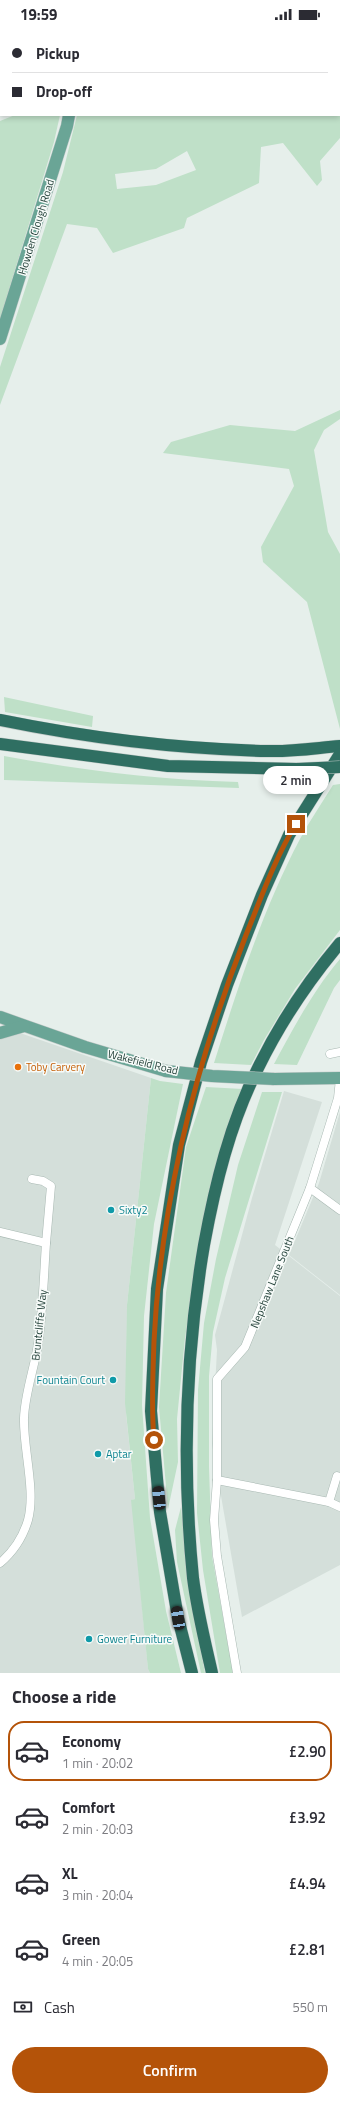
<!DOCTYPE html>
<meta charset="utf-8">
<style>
:root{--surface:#fff;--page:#f2f2f3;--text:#2b2b33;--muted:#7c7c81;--line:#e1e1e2;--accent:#b45309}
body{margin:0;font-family:"Titillium Web",sans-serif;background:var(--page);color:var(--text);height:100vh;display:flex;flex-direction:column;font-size:15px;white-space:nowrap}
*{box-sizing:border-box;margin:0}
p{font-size:13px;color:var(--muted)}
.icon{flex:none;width:22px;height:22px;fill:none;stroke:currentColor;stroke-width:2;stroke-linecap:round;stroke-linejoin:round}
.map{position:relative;height:1645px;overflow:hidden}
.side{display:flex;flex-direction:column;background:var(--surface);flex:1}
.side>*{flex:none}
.top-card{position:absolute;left:0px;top:0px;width:340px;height:88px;box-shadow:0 2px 6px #0003;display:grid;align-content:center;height:88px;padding:0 12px;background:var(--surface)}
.end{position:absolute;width:18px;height:18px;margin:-9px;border:5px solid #b45309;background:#fff;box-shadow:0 0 0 2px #fff}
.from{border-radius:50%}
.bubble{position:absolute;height:28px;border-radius:14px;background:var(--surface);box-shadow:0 2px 6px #0003;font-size:13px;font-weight:600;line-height:28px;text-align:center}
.car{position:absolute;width:12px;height:24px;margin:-12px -6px;border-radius:5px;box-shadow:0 0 3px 1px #0007;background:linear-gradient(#222 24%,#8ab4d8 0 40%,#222 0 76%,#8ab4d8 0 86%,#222 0)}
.top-card b{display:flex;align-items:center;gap:14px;height:38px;font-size:15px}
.top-card b+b{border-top:1px solid var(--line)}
.top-card i{width:10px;height:10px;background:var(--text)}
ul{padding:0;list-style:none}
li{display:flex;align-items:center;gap:12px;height:60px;margin:0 8px 6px;padding:0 4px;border:2px solid transparent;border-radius:16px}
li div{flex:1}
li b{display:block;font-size:15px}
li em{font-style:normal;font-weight:600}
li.selected{border-color:var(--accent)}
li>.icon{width:36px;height:36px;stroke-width:1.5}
h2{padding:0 12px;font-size:18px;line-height:48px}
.pay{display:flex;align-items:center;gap:10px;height:44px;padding:0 12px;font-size:15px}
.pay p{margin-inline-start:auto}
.action{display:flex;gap:8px;margin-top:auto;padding:8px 12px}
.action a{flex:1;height:46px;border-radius:24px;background:var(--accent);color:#fff;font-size:16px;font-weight:600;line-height:46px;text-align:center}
.status{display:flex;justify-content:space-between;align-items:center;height:28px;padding:0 20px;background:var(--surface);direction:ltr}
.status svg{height:11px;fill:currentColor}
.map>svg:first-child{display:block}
.built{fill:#d4dfda}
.green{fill:#bfe0c8;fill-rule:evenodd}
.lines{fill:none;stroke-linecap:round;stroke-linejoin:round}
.minor-casing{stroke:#a8b8b2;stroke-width:9}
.primary-casing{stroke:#c2cac8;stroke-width:13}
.motorway-casing{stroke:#c2cac8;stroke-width:13}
.minor{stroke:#fff;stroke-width:8}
.primary{stroke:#6aa596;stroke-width:12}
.motorway{stroke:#2f6f62;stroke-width:12}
.primary-bridge-casing{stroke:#c2cac8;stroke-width:13;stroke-linecap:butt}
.motorway-bridge-casing{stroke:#c2cac8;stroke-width:13;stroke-linecap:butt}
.primary-bridge{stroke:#6aa596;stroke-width:12}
.motorway-bridge{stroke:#2f6f62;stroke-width:12}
.route{stroke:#b45309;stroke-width:5}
.food-dot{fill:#e8710a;stroke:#f7fbf9;stroke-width:1.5}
.culture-dot{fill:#0f9aa8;stroke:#f7fbf9;stroke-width:1.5}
.labels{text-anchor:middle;stroke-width:3;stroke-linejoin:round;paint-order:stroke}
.street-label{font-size:11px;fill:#24423a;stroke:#f7fbf9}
.food-label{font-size:11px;fill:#c56008;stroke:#f7fbf9;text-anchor:start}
.culture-label{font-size:11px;fill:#0d838f;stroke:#f7fbf9;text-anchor:start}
</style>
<div class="status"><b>19:59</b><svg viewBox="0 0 49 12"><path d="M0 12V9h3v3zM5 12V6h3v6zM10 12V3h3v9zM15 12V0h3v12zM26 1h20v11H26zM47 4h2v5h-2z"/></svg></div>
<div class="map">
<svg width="340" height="1645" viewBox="0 0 340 1645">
<rect width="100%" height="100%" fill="#e6efeb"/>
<g class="built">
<path d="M20,1005L151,1050L127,1277L126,1386L135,1471L132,1472L148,1641L150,1645H0V1010Z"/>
<path d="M284,1063L322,1074L275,1217L340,1268V1537L242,1589L212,1416L217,1322L215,1307L252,1170Z"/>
<path d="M340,1084V1267L289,1227L319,1155Z"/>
</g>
<g class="green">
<path d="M86,0H340V110L320,133L322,152L317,158L283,115L261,119L259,155L187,190L184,200L113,225L97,200L67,196L0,377V339L63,144L77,87H339V1ZM187,123L196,142L156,157L117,161L115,146L156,141Z"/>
<path d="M15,87H60L54,114L0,291V93Z"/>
<path d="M340,382V391L324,402L314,422L328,504L340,526V701L307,574L263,534L261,519L294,458L289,441L163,425L171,414L230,397L295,403Z"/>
<path d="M4,669L93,688L92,699L5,684Z"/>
<path d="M4,728C82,742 159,752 238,754L239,760L4,752Z"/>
<path d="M340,756V902L295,961L264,1012L251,1037L214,1035C238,959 263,881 300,811C310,792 322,775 333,757Z"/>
<path d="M340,931V952L334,960L297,1037L274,1036C294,999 313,963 340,931Z"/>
<path d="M151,1050L160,1053L183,1056L154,1196L144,1288L142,1377L150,1490L166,1583L181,1645H150L148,1641L131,1472L135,1471L125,1375L127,1277Z"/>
<path d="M206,1059L243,1061L198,1225L185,1310L177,1391L178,1434L168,1481L159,1379L166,1265L186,1119Z"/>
<path d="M262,1064H282L225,1250L213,1304L209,1348V1439L212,1528L233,1645H220L203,1542L197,1485L198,1362L204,1295L216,1231L238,1137Z"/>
<path d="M181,1479L188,1555L205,1645H201L177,1534L175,1502Z"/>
</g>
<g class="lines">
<defs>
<g id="minor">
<path d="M330,1026L340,1024"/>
<path d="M32,1151L43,1153L51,1158L46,1215"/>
<path d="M310,1160L340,1182"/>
<path d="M0,1204L46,1215C44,1246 43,1278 39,1309C36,1336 25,1363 24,1390C23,1420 36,1463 28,1492C23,1509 13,1524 0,1535"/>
<path d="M217,1452L329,1474L340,1479"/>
<path d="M329,1474L337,1448"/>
<path d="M237,1645L217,1528L214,1492L217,1452V1351L245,1319L310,1160L338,1070L340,1051"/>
</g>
<g id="primary">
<path d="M79,1V0"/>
<path d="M0,311L67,98L69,87"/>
<path d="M0,989L85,1019L166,1043"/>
<path d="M0,1005L24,998"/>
<path d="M274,1051L340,1050"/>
</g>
<g id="motorway">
<path d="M0,692C88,710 177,721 267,723C291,724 316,720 340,718"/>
<path d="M0,716L168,738L297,741"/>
<path d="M192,1645L178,1590L160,1484L151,1383L157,1261L179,1117L201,1034L227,957L262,867L289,807L340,726"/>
<path d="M212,1645C205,1614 197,1582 193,1550C182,1438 185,1328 204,1217C215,1157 230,1095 258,1040C280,995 308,953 340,915"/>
</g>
</defs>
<use href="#minor" class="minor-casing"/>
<use href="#primary" class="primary-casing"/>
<use href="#motorway" class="motorway-casing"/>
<use href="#minor" class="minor"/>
<use href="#primary" class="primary"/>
<use href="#motorway" class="motorway"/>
<defs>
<path id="primary-bridge" d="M166,1043L212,1048L274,1051"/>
<path id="motorway-bridge" d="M297,741L340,739"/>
</defs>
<use href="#primary-bridge" class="primary-bridge-casing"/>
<use href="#motorway-bridge" class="motorway-bridge-casing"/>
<use href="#primary-bridge" class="primary-bridge"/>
<use href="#motorway-bridge" class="motorway-bridge"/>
</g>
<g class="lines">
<path class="route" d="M154,1412C151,1379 153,1346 154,1313C161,1172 195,1038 246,907C261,870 275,830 296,796"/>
</g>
<circle class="food-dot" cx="18" cy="1039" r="4"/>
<g class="culture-dot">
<circle cx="111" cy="1182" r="4"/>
<circle cx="113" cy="1352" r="4"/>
<circle cx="98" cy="1426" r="4"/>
<circle cx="89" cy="1611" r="4"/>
</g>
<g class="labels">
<g class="street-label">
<text transform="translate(36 199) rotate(-73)" y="4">Howden Clough Road</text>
<text transform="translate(143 1034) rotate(14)" y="4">Wakefield Road</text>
<text transform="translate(272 1254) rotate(-68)" y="4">Nepshaw Lane South</text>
<text transform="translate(39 1297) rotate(-84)" y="4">Bruntcliffe Way</text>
</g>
<g class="food-label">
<text x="26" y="1043">Toby Carvery</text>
</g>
<g class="culture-label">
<text x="119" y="1186">Sixty2</text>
<text x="105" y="1356" text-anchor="end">Fountain Court</text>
<text x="106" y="1430">Aptar</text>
<text x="97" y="1615">Gower Furniture</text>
</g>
</g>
</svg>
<i class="end from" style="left:154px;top:1412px"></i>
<i class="end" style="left:296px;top:796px"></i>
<div class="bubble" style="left:263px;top:738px;width:66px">2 min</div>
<i class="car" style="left:159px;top:1470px;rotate:354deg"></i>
<i class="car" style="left:178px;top:1590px;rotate:351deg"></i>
<div class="top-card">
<b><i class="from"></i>Pickup</b>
<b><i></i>Drop-off</b>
</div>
</div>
<section class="side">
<h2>Choose a ride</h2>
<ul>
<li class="selected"><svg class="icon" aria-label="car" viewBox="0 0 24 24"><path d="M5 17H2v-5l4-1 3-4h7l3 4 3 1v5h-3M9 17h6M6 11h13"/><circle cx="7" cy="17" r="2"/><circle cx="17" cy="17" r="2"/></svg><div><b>Economy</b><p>1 min · 20:02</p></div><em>£2.90</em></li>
<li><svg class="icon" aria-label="car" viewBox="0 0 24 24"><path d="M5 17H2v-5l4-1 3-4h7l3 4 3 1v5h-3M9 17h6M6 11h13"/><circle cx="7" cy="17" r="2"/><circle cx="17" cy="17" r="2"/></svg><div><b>Comfort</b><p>2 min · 20:03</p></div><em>£3.92</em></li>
<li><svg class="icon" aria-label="car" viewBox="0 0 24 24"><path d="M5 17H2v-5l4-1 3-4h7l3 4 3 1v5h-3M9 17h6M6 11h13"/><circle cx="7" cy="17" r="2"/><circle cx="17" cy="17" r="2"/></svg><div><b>XL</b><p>3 min · 20:04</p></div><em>£4.94</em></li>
<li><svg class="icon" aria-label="car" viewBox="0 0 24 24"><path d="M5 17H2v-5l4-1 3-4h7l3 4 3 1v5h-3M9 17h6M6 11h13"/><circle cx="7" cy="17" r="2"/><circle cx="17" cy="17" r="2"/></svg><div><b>Green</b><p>4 min · 20:05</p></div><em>£2.81</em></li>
</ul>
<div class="pay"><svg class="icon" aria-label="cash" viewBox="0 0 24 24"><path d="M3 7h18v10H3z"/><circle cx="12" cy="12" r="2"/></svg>Cash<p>550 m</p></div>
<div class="action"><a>Confirm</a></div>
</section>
